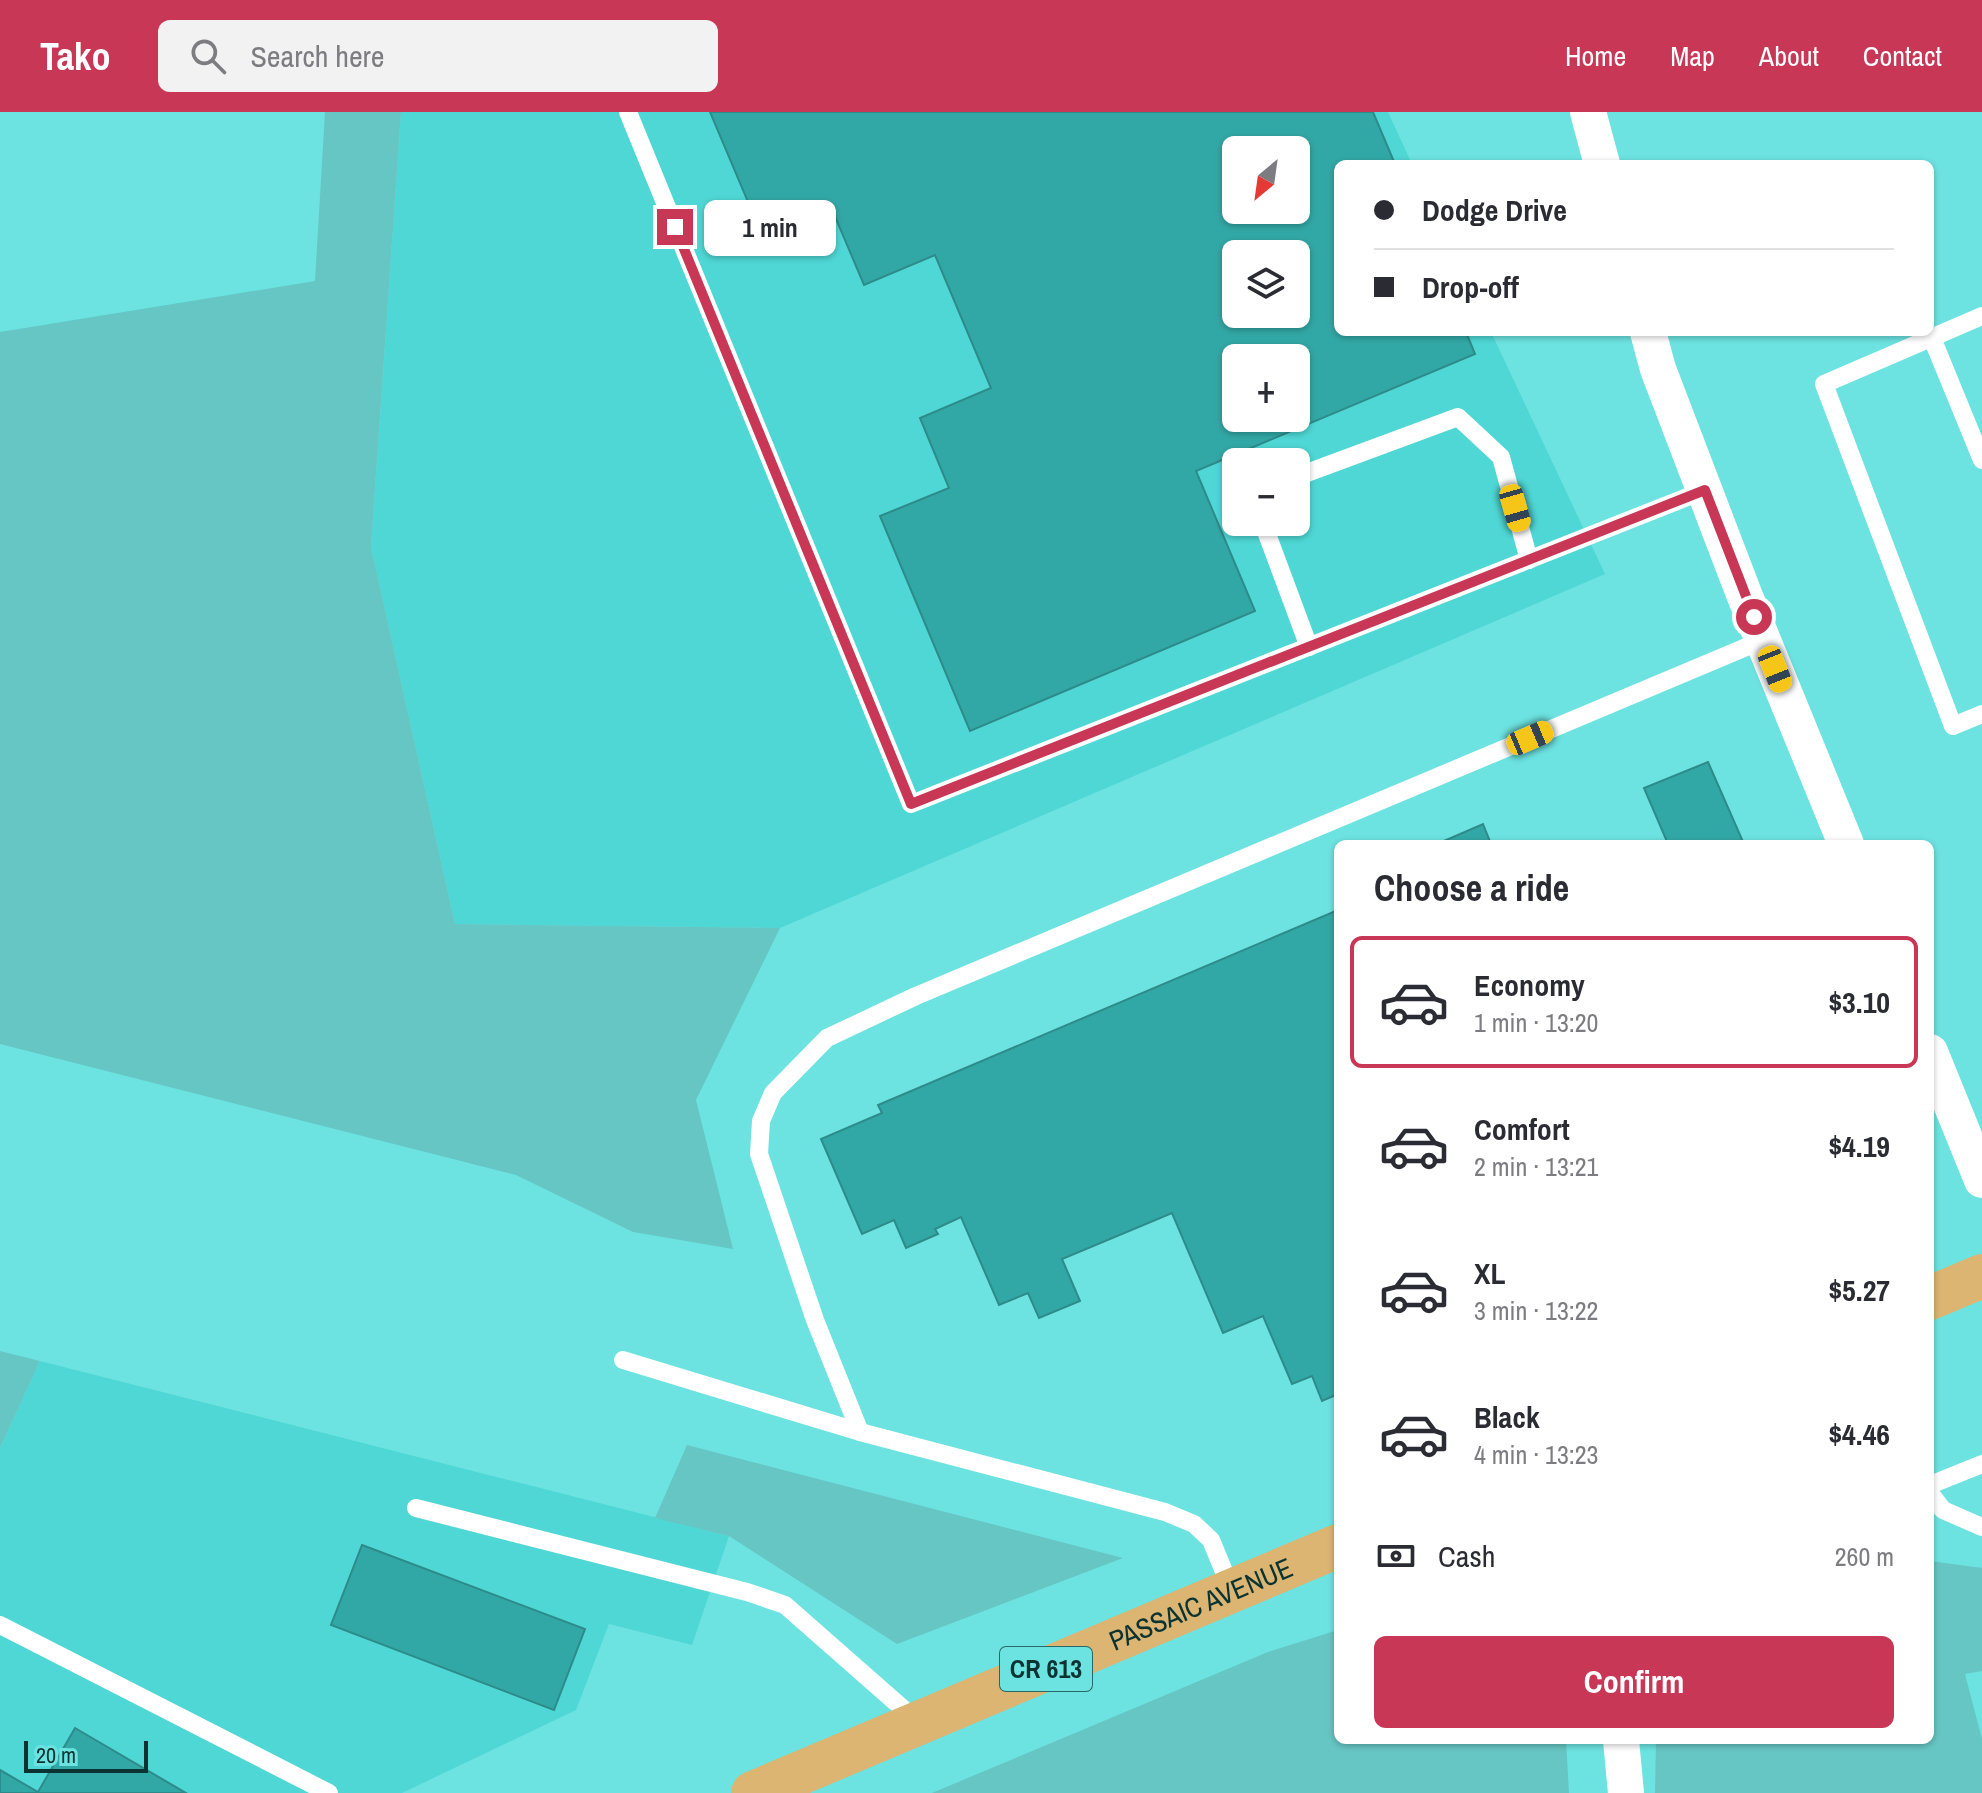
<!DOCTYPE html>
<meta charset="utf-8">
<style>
:root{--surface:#fff;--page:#f2f2f3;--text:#2b2b33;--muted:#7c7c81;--line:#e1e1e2;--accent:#c83856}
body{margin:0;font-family:"Archivo Narrow",sans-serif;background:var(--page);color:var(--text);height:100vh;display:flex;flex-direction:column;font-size:30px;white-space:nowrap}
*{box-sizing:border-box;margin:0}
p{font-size:26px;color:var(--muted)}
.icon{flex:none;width:44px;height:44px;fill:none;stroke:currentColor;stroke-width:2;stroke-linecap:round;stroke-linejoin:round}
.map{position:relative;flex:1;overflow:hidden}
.side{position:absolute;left:1334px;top:728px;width:600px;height:904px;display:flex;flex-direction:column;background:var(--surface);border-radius:12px;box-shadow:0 2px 6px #0004}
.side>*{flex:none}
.top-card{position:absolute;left:1334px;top:48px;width:600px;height:176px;border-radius:12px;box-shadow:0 2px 6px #0004;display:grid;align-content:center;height:176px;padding:0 40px;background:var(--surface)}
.needle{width:52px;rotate:209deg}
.tools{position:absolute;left:1222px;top:24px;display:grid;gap:16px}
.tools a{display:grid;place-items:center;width:88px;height:88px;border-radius:12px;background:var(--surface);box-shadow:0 2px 6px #0004;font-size:40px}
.scale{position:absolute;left:24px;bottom:20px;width:124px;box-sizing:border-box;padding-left:8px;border:4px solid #0b3332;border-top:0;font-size:22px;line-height:28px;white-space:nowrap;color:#0b3332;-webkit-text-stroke:6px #6ce3e1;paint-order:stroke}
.end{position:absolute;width:36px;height:36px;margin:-18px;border:10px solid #c83856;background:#fff;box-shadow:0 0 0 4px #fff}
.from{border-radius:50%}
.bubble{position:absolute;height:56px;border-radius:12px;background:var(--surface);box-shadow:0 2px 6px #0004;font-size:26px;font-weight:700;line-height:56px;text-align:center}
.car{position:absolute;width:24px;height:48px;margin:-24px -12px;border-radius:10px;box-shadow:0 0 6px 2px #0007;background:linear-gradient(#f5c518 24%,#345 0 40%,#f5c518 0 76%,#345 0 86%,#f5c518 0)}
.top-card b{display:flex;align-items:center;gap:28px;height:76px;font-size:30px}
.top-card b+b{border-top:2px solid var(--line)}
.top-card i{width:20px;height:20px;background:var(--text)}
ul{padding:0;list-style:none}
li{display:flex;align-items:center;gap:24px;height:132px;margin:0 16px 12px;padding:0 24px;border:4px solid transparent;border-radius:12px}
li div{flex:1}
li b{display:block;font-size:30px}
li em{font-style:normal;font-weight:700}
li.selected{border-color:var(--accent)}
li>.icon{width:72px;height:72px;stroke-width:1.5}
h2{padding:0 40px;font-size:36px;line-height:96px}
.pay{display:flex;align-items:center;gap:20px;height:88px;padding:0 40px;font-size:30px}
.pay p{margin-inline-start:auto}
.primary-button{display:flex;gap:16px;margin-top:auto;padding:16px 40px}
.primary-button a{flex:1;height:92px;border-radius:12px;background:var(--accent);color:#fff;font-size:32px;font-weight:700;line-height:92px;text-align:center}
header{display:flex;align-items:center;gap:48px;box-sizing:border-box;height:112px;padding:0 40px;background:var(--accent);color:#fff}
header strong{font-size:38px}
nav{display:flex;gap:44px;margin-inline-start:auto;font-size:28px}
.search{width:560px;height:72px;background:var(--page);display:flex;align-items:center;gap:20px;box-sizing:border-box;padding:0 28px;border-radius:12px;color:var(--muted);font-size:30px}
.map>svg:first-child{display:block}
.built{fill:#4fd7d5;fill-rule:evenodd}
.green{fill:#66c6c3}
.building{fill:#32a8a6;stroke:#2d8b8a;stroke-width:2;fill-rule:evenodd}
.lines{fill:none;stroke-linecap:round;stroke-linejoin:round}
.service{stroke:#fff;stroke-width:18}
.minor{stroke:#fff;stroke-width:36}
.primary{stroke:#dbb571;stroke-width:44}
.route{stroke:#c83856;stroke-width:10}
.labels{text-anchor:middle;stroke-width:8;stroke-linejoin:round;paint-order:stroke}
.shield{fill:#6ce3e1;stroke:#286866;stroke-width:2}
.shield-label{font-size:26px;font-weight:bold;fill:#0b3332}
.street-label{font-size:28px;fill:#0b3332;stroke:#6ce3e1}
</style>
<header>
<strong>Tako</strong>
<div class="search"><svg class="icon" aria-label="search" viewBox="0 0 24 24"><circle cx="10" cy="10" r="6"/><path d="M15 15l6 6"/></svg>Search here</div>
<nav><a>Home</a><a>Map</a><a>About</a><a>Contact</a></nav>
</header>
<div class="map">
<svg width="1982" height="1681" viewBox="0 0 1982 1681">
<rect width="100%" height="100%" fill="#6ce3e1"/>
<g class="built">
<path d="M401,0H1388L1412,52H1338V220H1491L1605,462L780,816L455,812L371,435ZM1236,38H1296V98H1236ZM1236,142H1296V202H1236ZM1236,246H1296V306H1236ZM1236,350H1296V410H1236Z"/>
<path d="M40,1249L729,1424L692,1533L609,1512L576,1598L402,1681H0V1336Z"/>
</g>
<g class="green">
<path d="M325,0H401L371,435L455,812L780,816L696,988L733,1137L633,1120L516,1063L0,932V220L315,169Z"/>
<path d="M0,1239L40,1249L0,1336Z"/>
<path d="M687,1333L1123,1446L897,1532L729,1424L655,1406Z"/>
<path d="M1930,1449L1982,1456V1559L1965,1562L1982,1627V1681H1655L1656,1628H1930Z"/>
<path d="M1338,1518V1628H1566L1569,1681H932L1268,1540Z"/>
</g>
<g class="building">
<path d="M710,0H1373L1395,52H1338V220H1466L1475,242L1196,359L1255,499L970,619L880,404L949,376L920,306L991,276L935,143L864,173L834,102L765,130ZM1236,38H1296V98H1236ZM1236,142H1296V202H1236ZM1236,246H1296V306H1236Z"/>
<path d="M1708,650L1744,732H1668L1644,676Z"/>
<path d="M1483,712L1491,732H1437Z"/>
<path d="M1338,798V1282L1322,1289L1312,1264L1292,1272L1263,1204L1223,1221L1172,1101L1062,1147L1080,1189L1039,1206L1028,1181L999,1193L961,1105L935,1117L938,1122L906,1136L894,1108L862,1122L821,1027L882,1001L878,993Z"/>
<path d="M362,1433L585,1517L554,1598L331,1513Z"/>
<path d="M75,1616L186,1681H0V1658L38,1680Z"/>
</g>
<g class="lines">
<g class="service">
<path d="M628,0L911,692L1705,378"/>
<path d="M1982,204L1824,272L1953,614L1982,602"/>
<path d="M1932,226L1982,348"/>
<path d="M1296,365L1458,305L1501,345L1529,448"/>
<path d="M1266,410L1264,414L1309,535"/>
<path d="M623,1248L860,1320L1165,1400L1194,1412L1211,1428L1232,1479"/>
<path d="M860,1320L815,1208L759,1042L761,1009L773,981L827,926L916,884L1763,528"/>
<path d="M1930,1373L1982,1352"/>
<path d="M1930,1381L1943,1398L1982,1415"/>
<path d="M416,1396L747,1480L785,1493L917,1609"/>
<path d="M0,1513L329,1681"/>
</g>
<g class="minor">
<path d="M1588,0L1602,52"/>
<path d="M1648,220L1658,257L1744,482L1846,732"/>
<path d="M1930,940L1982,1068"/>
<path d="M1621,1628L1626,1681"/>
</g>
<g class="primary">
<path d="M1930,1186L1982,1164"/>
<path id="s1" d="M753,1681L1338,1434"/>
</g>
</g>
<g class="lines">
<path class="route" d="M675,115L911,692L1705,378L1754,505"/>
</g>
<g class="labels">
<rect class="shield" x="1000" y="1535" width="92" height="44" rx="6"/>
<g class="shield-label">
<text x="1046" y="1566">CR 613</text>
</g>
<g class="street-label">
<text dy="10" stroke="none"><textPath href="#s1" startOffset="486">PASSAIC AVENUE</textPath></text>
</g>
</g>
</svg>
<div class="tools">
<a><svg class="needle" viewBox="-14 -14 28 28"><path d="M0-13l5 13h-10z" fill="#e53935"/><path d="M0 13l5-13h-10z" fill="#7c7c81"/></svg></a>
<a><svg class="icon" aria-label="layers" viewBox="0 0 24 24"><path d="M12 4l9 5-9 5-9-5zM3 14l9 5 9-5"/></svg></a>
<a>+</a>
<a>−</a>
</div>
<div class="scale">20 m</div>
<i class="end from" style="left:1754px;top:505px"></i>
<i class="end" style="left:675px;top:115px"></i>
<div class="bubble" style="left:704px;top:88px;width:132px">1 min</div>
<i class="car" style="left:1515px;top:396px;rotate:164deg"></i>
<i class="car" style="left:1775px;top:557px;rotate:158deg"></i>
<i class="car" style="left:1530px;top:626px;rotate:67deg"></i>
<div class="top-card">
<b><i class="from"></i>Dodge Drive</b>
<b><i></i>Drop-off</b>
</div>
<section class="side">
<h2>Choose a ride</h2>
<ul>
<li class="selected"><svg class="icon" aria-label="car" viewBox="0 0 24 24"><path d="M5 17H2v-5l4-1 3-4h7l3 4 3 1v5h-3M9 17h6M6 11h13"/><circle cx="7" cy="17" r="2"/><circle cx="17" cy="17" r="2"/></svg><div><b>Economy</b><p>1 min · 13:20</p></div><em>$3.10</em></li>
<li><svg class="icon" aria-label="car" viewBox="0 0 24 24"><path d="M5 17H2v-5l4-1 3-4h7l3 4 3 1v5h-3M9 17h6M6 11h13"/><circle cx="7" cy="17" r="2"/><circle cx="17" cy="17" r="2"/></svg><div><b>Comfort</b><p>2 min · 13:21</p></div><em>$4.19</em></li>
<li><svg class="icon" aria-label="car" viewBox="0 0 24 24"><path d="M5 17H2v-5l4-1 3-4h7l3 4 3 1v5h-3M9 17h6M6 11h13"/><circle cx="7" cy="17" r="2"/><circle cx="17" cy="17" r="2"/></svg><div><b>XL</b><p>3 min · 13:22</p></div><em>$5.27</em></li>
<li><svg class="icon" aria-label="car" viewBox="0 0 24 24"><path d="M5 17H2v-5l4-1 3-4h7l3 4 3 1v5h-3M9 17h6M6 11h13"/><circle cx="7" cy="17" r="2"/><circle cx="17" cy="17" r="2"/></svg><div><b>Black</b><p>4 min · 13:23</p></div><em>$4.46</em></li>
</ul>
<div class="pay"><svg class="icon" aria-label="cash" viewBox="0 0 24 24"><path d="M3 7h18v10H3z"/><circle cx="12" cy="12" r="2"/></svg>Cash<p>260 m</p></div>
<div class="primary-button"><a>Confirm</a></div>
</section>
</div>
